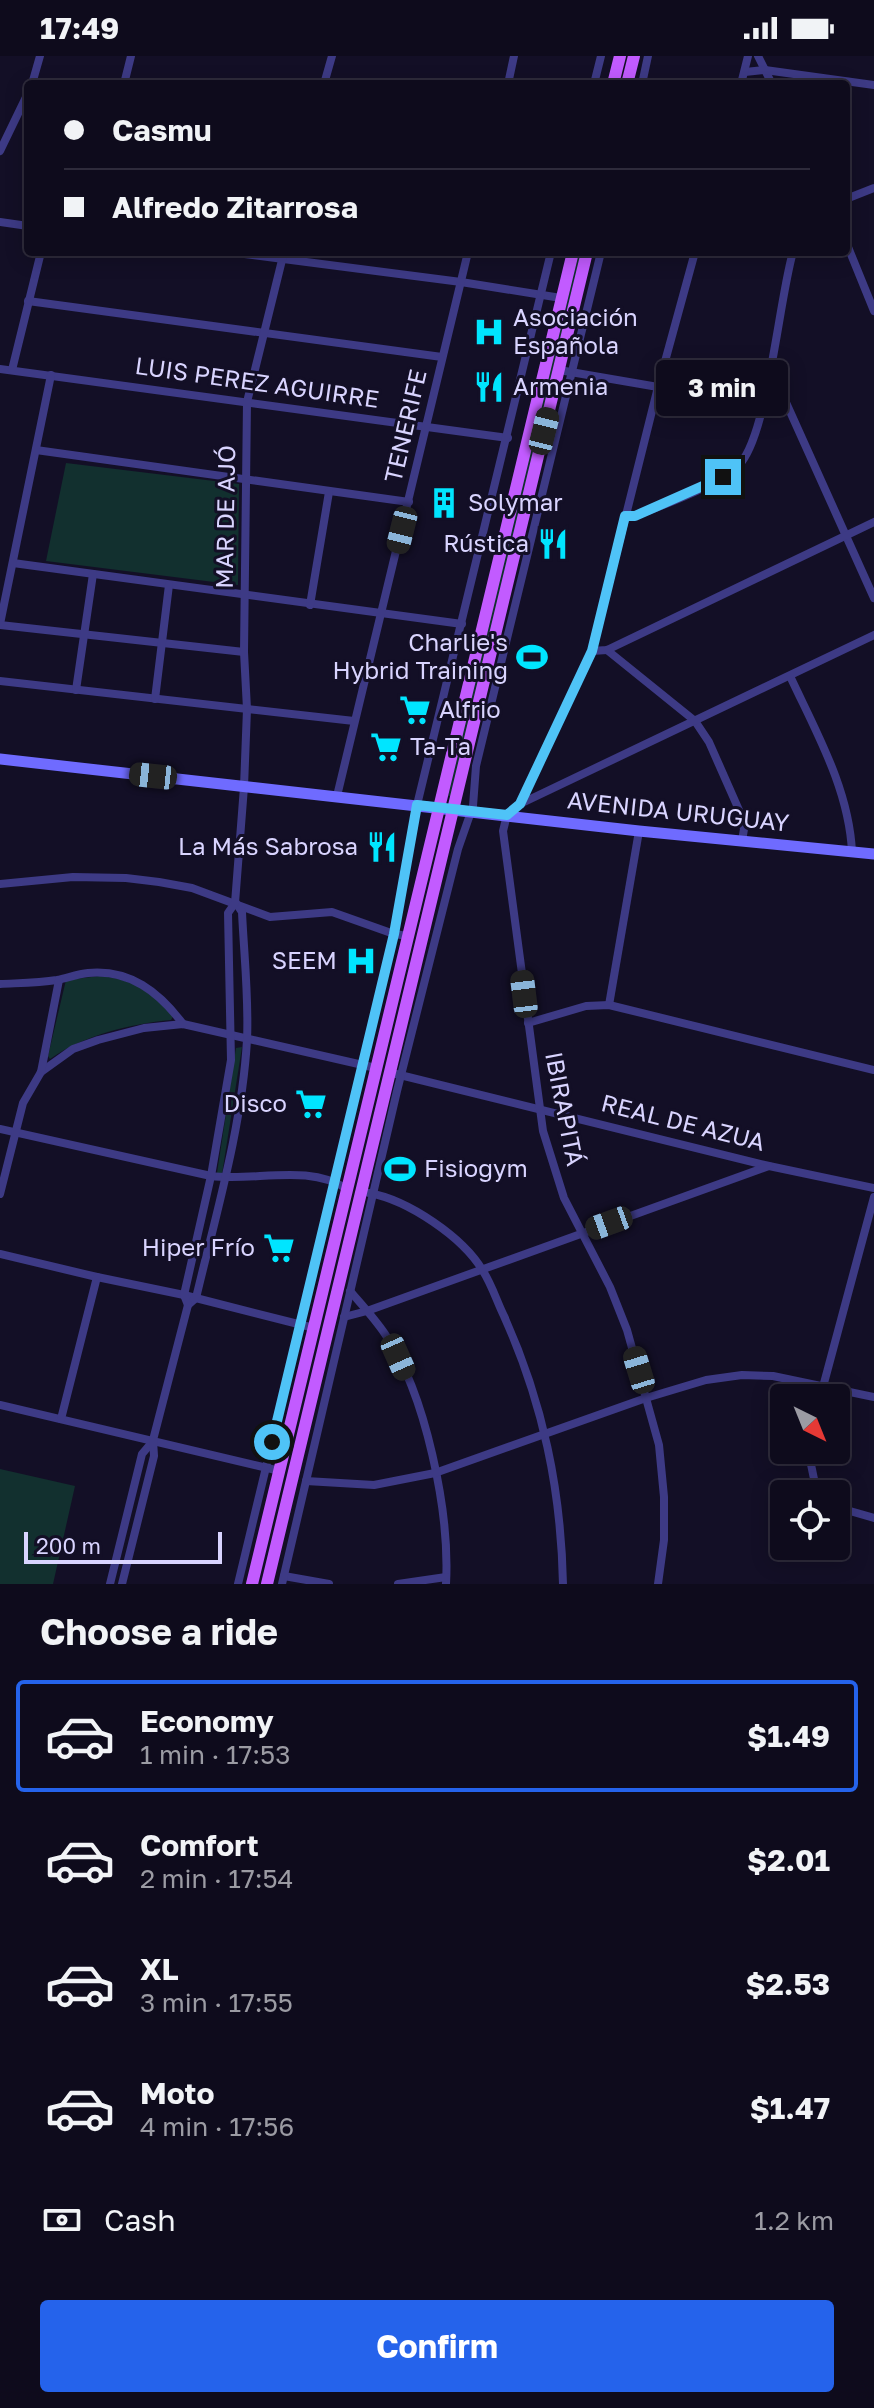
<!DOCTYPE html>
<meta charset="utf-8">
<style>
:root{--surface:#0e0b1c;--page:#171425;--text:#f1f3f6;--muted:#9b9ba3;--line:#2e2b3b;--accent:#2563eb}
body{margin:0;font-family:"Golos Text",sans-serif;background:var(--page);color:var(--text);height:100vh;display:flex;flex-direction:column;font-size:30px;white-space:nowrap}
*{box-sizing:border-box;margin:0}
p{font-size:26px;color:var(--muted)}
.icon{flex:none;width:44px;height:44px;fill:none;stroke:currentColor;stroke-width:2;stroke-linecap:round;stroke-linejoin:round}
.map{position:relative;height:1528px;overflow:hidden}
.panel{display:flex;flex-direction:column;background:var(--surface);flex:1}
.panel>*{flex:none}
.banner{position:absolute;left:24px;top:24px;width:826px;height:176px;border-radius:8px;box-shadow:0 4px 20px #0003,0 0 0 2px var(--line);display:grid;align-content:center;height:176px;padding:0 40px;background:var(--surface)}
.needle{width:52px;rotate:137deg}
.controls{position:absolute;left:770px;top:1328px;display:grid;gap:16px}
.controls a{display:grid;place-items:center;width:80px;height:80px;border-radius:8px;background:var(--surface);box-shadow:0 4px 20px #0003,0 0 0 2px var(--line);font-size:40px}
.scale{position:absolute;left:24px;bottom:20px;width:198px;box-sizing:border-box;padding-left:8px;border:4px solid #d9d4ff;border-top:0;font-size:22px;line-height:28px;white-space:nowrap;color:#d9d4ff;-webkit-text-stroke:6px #130f26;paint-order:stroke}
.end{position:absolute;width:36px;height:36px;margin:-18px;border:10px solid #4fc3f7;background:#111;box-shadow:0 0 0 4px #111}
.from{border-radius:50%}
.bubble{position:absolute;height:56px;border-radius:8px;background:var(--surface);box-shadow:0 4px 20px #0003,0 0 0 2px var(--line);font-size:26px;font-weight:700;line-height:56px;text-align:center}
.car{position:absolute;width:24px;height:48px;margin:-24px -12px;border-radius:10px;box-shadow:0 0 6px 2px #0007;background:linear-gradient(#222 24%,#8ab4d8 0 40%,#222 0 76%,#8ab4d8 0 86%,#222 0)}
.banner b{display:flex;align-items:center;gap:28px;height:76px;font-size:30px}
.banner b+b{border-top:2px solid var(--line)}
.banner i{width:20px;height:20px;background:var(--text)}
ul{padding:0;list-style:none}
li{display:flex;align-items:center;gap:24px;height:112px;margin:0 16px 12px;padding:0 24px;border:4px solid transparent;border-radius:8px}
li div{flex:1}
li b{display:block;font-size:30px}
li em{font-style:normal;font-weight:700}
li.selected{border-color:var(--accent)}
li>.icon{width:72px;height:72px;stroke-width:1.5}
h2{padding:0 40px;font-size:36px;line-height:96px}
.pay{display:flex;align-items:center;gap:20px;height:88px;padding:0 40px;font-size:30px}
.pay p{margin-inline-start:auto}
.primary-button{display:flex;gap:16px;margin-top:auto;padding:16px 40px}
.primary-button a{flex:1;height:92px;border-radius:8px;background:var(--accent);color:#fff;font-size:32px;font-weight:700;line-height:92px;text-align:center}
.status{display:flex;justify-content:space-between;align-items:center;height:56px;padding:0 40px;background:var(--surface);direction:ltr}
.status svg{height:22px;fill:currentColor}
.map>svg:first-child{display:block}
.green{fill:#12302f}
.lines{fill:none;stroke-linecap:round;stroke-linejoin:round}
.street{stroke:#3d3a85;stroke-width:8}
.secondary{stroke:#6f6bff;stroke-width:11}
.primary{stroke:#c25bff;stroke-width:12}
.route{stroke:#4fc3f7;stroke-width:10}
.labels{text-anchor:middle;stroke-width:6;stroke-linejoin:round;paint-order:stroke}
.poi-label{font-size:24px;fill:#d9d4ff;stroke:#130f26;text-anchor:start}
.street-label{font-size:24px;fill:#d9d4ff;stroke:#130f26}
</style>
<div class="status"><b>17:49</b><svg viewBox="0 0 49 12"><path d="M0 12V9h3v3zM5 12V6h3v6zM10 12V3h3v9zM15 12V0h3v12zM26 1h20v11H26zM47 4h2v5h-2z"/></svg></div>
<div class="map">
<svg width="874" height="1528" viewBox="0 0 874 1528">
<rect width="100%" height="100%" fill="#130f26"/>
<g class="green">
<path d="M576,196H583L452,741L448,740Z"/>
<path d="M66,407L239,428L238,529L46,505Z"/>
<path d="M100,920C136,924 148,935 174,959L171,964C130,968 84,979 50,1003L48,1000L66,924Z"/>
<path d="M242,991L222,1118L217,1117L236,992Z"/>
<path d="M0,1413L75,1430L53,1528H0Z"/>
</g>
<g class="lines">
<g class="street">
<path d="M758,0L772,28"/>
<path d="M745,16L765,14L874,29"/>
<path d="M32,28L40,0"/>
<path d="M124,28L131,0"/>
<path d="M324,28L332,0"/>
<path d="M508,28L514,0"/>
<path d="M594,28L601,0"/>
<path d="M642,28L648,0"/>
<path d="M741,28L748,0"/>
<path d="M0,95L28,37"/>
<path d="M846,143L874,132"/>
<path d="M0,166L28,170"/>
<path d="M846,186L874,255"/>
<path d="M229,196L461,226L561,242"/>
<path d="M28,245L442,301"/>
<path d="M0,313L508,382"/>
<path d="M12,314L41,196"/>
<path d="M559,314L658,331"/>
<path d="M769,316L779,331L874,542"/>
<path d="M36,394L409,446"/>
<path d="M625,460H635C663,449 719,429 739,409C768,379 779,243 793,196"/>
<path d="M13,507L462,568"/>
<path d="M310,549L329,436"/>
<path d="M0,568L51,319"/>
<path d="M0,569L244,596"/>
<path d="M607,594L695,665L709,686L739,754L744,773L742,785"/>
<path d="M592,595L607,594L874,466"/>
<path d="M790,620C816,676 849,733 852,796"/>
<path d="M0,625L354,665"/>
<path d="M76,634L93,518"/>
<path d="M155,643L169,529"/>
<path d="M337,740L468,196"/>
<path d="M520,748L592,595L658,331L695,196"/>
<path d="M0,828L73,821L126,822L159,826L192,832L270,861L332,856L394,878L408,880"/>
<path d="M0,928C19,927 38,927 57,924C67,922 78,918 88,917C130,913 159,936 183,968"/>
<path d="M609,949L639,775"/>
<path d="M528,967L586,950L609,949L874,1014"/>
<path d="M41,1016L73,993L98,984L144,972L183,968L376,1012"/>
<path d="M396,1018L769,1110L874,1132"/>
<path d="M0,1073L211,1120C254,1126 308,1107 347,1133"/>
<path d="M369,1137C408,1144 463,1181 483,1215C492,1229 497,1246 504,1260C543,1347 561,1433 563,1528"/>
<path d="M0,1138L23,1047L41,1016L59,924"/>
<path d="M0,1198L97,1221L184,1239L314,1272"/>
<path d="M350,1235C362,1249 375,1263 385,1278C426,1338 450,1457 446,1528"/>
<path d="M188,1249L196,1242C216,1158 242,1071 247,984C249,943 244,899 242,856L236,847"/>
<path d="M344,1261L367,1255L769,1110"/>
<path d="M820,1342L874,1141"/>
<path d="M0,1349L280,1415"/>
<path d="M61,1363L97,1221"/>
<path d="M808,1394L814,1423L823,1438"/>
<path d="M306,1425L374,1429L435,1417L646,1342L706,1324L742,1319L773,1320L874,1341"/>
<path d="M836,1451L874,1462"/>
<path d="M284,1520L329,1528"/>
<path d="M110,1528L142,1398L153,1385"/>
<path d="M122,1528L154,1400L153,1384L188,1249L184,1239L211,1120L231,1004L228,857L235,847L244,731L247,653L244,596L247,346L284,196"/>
<path d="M238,1528L394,878L417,749L551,196"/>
<path d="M282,1528L397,1035L458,793L473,750L476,710L601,196"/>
<path d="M398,1528L446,1521"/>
<path d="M658,1528L664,1484V1441L659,1389L627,1274L610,1231L564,1142L543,1075L503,775L507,759L520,748L874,579"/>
</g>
<path class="secondary" d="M0,703L639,775L874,798"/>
<g class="primary">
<path d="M613,28L620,0"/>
<path d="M627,28L634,0"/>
<path d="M252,1528L573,196"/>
<path d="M267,1528L587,196"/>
</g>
</g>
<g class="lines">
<path class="route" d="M272,1386L394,878L417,749L507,759L520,748L592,595L625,460H635L723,421"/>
</g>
<defs>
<symbol id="hospital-bare" viewBox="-9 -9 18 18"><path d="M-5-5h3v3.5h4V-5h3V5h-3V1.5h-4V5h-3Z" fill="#00e5ff" stroke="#130f26" stroke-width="2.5" paint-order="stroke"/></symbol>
<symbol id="restaurant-bare" viewBox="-9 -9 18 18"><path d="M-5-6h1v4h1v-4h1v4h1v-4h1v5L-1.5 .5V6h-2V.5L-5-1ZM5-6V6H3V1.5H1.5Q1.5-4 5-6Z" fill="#00e5ff" stroke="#130f26" stroke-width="2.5" paint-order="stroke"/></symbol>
<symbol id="building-bare" viewBox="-9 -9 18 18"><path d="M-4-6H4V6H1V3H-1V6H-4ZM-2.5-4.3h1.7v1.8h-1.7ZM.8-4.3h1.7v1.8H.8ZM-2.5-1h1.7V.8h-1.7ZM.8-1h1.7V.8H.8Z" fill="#00e5ff" stroke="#130f26" stroke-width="2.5" paint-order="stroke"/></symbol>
<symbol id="stadium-bare" viewBox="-9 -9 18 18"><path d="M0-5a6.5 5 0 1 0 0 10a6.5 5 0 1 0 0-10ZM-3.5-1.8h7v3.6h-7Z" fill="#00e5ff" stroke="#130f26" stroke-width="2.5" paint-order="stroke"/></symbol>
<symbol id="supermarket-bare" viewBox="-9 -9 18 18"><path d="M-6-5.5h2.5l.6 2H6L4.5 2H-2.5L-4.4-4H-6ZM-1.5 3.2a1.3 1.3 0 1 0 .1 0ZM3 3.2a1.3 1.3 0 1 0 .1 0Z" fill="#00e5ff" stroke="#130f26" stroke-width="2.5" paint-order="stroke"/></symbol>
</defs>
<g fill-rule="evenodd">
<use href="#hospital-bare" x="467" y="254" width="44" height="44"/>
<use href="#restaurant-bare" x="467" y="309" width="44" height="44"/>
<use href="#building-bare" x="422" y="425" width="44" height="44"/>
<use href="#restaurant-bare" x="531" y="466" width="44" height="44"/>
<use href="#stadium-bare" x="510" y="579" width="44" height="44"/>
<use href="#supermarket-bare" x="393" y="632" width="44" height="44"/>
<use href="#supermarket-bare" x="364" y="669" width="44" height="44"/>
<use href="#restaurant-bare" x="360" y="769" width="44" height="44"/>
<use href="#hospital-bare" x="339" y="883" width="44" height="44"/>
<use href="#supermarket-bare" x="289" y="1026" width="44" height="44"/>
<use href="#stadium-bare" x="378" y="1091" width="44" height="44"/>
<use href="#supermarket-bare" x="257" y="1170" width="44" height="44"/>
</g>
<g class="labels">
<g class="poi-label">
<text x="513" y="270">Asociación<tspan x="513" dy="28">Española</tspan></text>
<text x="513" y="339">Armenia</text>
<text x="468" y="455">Solymar</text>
<text x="529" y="496" text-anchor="end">Rústica</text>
<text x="508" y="595" text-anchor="end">Charlie's<tspan x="508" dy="28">Hybrid Training</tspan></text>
<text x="439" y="662">Alfrio</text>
<text x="410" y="699">Ta-Ta</text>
<text x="358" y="799" text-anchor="end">La Más Sabrosa</text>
<text x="337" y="913" text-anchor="end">SEEM</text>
<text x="287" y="1056" text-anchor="end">Disco</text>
<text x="424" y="1121">Fisiogym</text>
<text x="255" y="1200" text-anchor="end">Hiper Frío</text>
</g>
<g class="street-label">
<text transform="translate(257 327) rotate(8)" y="8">LUIS PEREZ AGUIRRE</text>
<text transform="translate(406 370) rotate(-77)" y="8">TENERIFE</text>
<text transform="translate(226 461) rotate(-89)" y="8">MAR DE AJÓ</text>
<text transform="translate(678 756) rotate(6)" y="8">AVENIDA URUGUAY</text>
<text transform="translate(564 1053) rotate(79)" y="8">IBIRAPITÁ</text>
<text transform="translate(683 1067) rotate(14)" y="8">REAL DE AZUA</text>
</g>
</g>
</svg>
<div class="controls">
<a><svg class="needle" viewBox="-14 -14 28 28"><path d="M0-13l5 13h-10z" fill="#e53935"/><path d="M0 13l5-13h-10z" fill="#9b9ba3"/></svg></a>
<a><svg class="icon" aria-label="locate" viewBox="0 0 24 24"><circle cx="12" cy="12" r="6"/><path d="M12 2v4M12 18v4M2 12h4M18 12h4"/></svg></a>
</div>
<div class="scale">200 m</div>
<i class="end from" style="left:272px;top:1386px"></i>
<i class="end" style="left:723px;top:421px"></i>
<div class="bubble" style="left:656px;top:304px;width:132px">3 min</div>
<i class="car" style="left:544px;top:375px;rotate:14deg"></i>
<i class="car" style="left:402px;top:474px;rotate:194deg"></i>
<i class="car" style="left:153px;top:720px;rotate:276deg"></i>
<i class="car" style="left:524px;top:938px;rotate:353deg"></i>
<i class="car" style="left:609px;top:1167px;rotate:250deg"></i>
<i class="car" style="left:398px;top:1301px;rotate:156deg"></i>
<i class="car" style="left:639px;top:1314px;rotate:343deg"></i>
<div class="banner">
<b><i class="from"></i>Casmu</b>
<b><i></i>Alfredo Zitarrosa</b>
</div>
</div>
<section class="panel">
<h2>Choose a ride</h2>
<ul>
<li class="selected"><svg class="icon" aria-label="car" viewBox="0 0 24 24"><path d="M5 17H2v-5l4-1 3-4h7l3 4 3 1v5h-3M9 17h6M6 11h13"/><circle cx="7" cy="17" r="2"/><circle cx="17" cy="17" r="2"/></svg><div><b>Economy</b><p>1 min · 17:53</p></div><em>$1.49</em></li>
<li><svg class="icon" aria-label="car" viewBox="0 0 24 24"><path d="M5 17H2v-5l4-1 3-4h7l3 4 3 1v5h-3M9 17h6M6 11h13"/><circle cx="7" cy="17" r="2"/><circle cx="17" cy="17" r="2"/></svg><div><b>Comfort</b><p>2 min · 17:54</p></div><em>$2.01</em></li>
<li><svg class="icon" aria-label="car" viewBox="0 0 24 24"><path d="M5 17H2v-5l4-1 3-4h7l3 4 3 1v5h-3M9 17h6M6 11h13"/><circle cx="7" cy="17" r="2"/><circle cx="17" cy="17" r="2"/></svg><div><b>XL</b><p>3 min · 17:55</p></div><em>$2.53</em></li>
<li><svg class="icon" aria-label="car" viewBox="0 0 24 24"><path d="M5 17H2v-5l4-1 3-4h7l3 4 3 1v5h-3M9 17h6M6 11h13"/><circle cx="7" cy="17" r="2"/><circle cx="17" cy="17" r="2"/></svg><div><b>Moto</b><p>4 min · 17:56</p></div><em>$1.47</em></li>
</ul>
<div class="pay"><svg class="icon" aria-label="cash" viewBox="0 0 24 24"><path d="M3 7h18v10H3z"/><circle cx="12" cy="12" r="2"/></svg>Cash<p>1.2 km</p></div>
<div class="primary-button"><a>Confirm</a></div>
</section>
